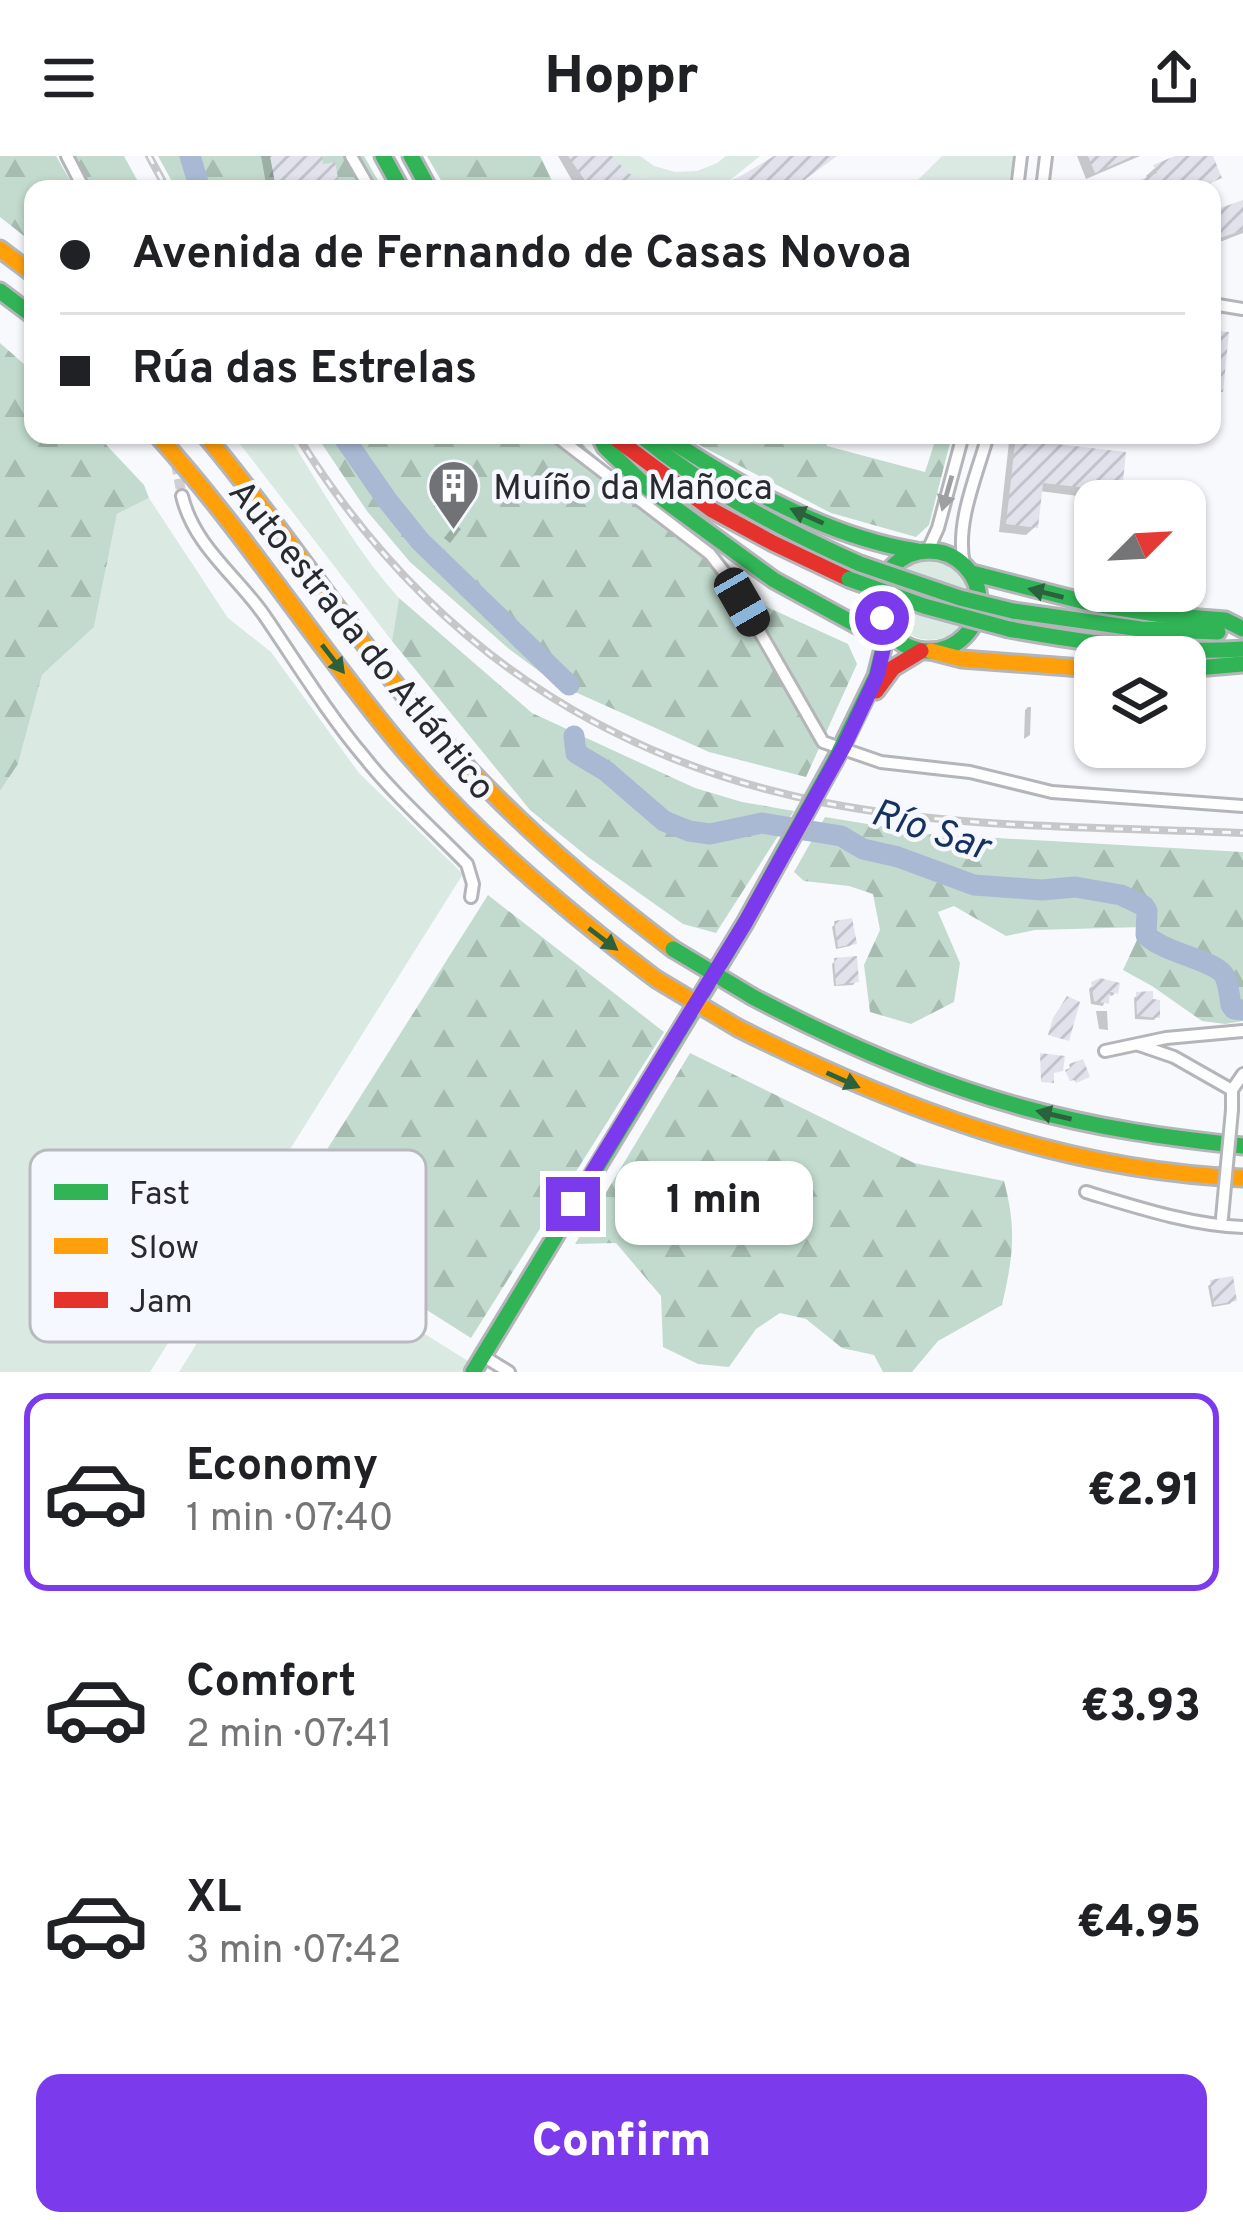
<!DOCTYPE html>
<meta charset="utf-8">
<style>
:root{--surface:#fff;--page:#f6f6f6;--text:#202124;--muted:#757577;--line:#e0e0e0;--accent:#7c3aed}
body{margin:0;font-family:Overpass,sans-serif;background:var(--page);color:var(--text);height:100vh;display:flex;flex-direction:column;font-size:45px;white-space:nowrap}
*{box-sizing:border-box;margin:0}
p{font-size:39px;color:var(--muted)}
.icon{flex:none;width:66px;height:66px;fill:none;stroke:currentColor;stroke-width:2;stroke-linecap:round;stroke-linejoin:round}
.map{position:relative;height:1216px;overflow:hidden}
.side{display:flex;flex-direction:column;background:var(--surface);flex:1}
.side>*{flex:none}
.hud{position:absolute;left:24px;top:24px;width:1197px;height:264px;border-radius:24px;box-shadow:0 3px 9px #0004;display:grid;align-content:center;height:264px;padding:0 36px;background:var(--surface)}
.needle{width:78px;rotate:66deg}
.fabs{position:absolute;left:1074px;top:324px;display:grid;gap:24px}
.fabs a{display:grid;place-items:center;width:132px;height:132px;border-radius:24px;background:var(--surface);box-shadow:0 3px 9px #0004;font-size:60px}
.end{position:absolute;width:54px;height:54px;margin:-27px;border:15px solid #7c3aed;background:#fff;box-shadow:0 0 0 6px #fff}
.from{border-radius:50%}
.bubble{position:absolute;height:84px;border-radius:24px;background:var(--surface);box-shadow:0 3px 9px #0004;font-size:39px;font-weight:800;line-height:84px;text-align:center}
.car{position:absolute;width:36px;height:72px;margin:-36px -18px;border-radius:15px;box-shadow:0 0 9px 3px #0007;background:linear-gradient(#222 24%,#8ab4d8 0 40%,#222 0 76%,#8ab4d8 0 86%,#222 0)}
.hud b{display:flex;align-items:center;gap:42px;height:114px;font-size:45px}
.hud b+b{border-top:3px solid var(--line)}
.hud i{width:30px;height:30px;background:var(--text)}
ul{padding:21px 0 0;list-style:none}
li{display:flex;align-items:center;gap:36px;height:198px;margin:0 24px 18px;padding:0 12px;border:6px solid transparent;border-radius:24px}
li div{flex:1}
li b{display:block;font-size:45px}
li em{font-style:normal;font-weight:800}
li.active{border-color:var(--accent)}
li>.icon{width:108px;height:108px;stroke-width:1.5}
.button{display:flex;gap:24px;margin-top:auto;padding:24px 36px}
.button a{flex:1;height:138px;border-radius:24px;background:var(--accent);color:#fff;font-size:48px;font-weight:800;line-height:138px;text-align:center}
header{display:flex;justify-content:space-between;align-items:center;height:156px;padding:0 36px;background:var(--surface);font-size:54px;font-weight:800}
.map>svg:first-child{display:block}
.green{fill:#daeae3}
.forest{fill:url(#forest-firs)}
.shadow{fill:#0003}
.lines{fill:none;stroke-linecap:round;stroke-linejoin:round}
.river{stroke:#a9b9d4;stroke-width:21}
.building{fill:url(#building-hatch)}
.street-tunnel{stroke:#cfd0d3;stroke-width:10;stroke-dasharray:10 5;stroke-linecap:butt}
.street-casing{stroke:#b4b5b8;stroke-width:16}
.fast-casing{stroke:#b4b5b8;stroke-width:21}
.slow-casing{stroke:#b4b5b8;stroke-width:21}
.jam-casing{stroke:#b4b5b8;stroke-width:21}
.street{stroke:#fefeff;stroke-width:10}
.fast{stroke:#30b455;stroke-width:15}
.slow{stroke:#ff9f0a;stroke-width:15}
.jam{stroke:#e5322d;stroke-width:15}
.rail-casing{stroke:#c7c7c7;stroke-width:8}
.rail{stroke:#f6f8ff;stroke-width:3;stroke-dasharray:9;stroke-linecap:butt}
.street-bridge-casing{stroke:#b4b5b8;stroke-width:16;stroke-linecap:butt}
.fast-bridge-casing{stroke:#b4b5b8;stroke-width:21;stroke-linecap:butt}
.slow-bridge-casing{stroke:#b4b5b8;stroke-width:21;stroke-linecap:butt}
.street-bridge{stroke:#fefeff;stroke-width:10}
.fast-bridge{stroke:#30b455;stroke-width:15}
.slow-bridge{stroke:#ff9f0a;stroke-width:15}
.oneway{fill:#9e9fa0}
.oneway2{fill:#2c613d}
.route{stroke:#7c3aed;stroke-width:15}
.labels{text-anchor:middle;stroke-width:9;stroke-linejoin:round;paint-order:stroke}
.poi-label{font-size:36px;fill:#292a2d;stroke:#f6f8ff;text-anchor:start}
.street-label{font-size:36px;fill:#292a2d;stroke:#f6f8ff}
.water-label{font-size:39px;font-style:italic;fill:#16305f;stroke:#f6f8ff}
.key{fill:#f6f8ff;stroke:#b8bac0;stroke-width:3}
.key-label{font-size:33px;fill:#292a2d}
</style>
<header><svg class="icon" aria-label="menu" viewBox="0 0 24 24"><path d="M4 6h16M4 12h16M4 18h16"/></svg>Hoppr<svg class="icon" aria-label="share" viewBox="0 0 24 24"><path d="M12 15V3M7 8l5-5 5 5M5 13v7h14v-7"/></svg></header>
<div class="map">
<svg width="1243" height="1216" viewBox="0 0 1243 1216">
<defs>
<pattern id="forest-firs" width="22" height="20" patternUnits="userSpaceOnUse" patternTransform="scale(3)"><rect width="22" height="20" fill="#c2dbce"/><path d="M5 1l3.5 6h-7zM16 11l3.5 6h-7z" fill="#a7bcb1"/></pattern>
<pattern id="building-hatch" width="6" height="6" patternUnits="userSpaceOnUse" patternTransform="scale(3)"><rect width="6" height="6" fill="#e1e2ec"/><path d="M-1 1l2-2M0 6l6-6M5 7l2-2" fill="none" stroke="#c1c2cb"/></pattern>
</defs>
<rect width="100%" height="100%" fill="#f8f9fd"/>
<g class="green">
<path d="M610,0H640L654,10L675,16L697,15L717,7L726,0H760L729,25L710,33H654L625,17Z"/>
<path d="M942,0H1013L1009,33H909Z"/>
<path d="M233,279H288C323,335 355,393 399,442L392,485Z"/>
<path d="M149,342L228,462L271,496L359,617L463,718L150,1216H0V635L18,608L42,519L94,471L117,358Z"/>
<circle cx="930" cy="444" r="40"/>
<path d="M265,1078L468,1205L461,1216H179Z"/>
</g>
<g class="forest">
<path d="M0,0H56L75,33H33V87L0,61Z"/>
<path d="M72,0H124L142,33H90Z"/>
<path d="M158,0H364L383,33H176Z"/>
<path d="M427,0H540L556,33H446Z"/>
<path d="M0,187L33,216V279H97L144,329L149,342L117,358L94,471L42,519L18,608L0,635Z"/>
<path d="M316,279H572L767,451L848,488L857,508L806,621L709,596L555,527L509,493L410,406L367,355Z"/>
<path d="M680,279H825L827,290L925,316L937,279H952L929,369L916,381L831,357Z"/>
<path d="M399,442L532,557L695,632L742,646L794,655L716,777L683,768L588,701L530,654L392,485Z"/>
<path d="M825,661L928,678L1243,696V865L1225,868L1202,865L1152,830L1123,814L1143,771L1035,774L1006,780L954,750L938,756L960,807L954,846L911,868L870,856L864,809L880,774L873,738L849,730L804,725L794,716Z"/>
<path d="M488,739L664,876L471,1182L283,1063Z"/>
<path d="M690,897L914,1007L1004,1025C1017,1074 1013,1101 1002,1149L938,1185L912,1216H883L874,1199L842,1192L806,1163L780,1157L756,1173L729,1211L698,1208L663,1191L661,1140L616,1087L575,1088Z"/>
</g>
<g class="shadow">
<path d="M261,0H319L321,14L337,33H267Z"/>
<path d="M558,0H610L626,19L653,33H577Z"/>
<path d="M1077,0H1140L1086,23Z"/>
<path d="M1183,0H1209L1218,22L1203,33H1127L1148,24L1146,20L1155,12Z"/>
<path d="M1243,47V77L1212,89V59Z"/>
<path d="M1016,279H1030L1119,335L1110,344L1039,335L1035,371L1026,379L999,376L1009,286Z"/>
<path d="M455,368L461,373L450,387L444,382Z"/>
<path d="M1028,551H1031L1030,579L1024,583L1025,554Z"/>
<path d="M835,768L853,787L850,790L836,793L832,771Z"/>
<path d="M835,805L856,825L853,829L834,830L832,808Z"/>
<path d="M1093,829L1115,837L1112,840L1107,838L1103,850L1091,848L1089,833Z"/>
<path d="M1138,839L1157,860L1154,864L1135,863L1134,842Z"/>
<path d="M1096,855H1107L1108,874L1099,873Z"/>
<path d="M1212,1127L1233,1144L1230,1148L1212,1151L1208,1130Z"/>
</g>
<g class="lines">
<g class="river">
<path d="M190,0L200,33"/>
<path d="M342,279L387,344L420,385L569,529"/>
<path d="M574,580L576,597L606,615L664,665L689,675L710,678L762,667L841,680L863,693L898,701L974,729L1042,734L1075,731L1121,739L1144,750L1147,755L1146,779C1164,797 1215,804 1224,819C1229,828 1229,839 1231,849L1234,853L1243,854"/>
</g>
</g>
<g class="building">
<path d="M270,0H322L323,8L335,6L340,33H276Z"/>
<path d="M568,0H612L628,17L658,33H591Z"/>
<path d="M774,0H837L792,33H713L739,21Z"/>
<path d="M1088,0H1133L1095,17Z"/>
<path d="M1175,0H1213L1222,22L1196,33H1119L1157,17L1153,9Z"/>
<path d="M1243,44V74L1212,85V55Z"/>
<path d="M1212,174L1229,176L1223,236L1212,235Z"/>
<path d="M1016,279H1048L1047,287L1126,296L1122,336L1043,327L1038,372L1006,368Z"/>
<path d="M852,762L857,788L838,791L834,765Z"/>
<path d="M857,800L859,826L836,829L834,802Z"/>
<path d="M1100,822L1120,827L1118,838L1110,835L1109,848L1094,845L1091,826Z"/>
<path d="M1153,835V843L1160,844V862L1137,860L1136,836Z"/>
<path d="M1067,840L1080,846L1069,885L1048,879L1053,862Z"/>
<path d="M1040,897L1065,900L1063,915L1054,917V927L1041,926Z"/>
<path d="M1083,903L1090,921L1076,927L1074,924L1070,925L1065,914L1070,912L1069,908Z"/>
<path d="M1233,1120L1237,1145L1214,1149L1210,1124Z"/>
</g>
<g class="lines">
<path class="street-tunnel" d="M176,308L182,340"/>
<defs>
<g id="street">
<path d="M67,0L84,33"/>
<path d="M351,0L370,33"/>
<path d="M1017,33L1021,0"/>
<path d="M1042,33L1046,0"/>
<path d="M1212,148L1243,153"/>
<path d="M555,279L710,398L730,424L823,586L881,606L970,616L1052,636L1243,650"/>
<path d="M182,340C194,390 236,419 264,459C297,507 327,557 365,602C395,640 433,673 467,708L473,728L471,741"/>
<path d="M928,394L938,372L963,279"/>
<path d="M964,408C955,367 977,319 988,279"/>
<path d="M1139,889L1174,901L1232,934"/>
<path d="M1105,895L1166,882L1243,875"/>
<path d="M1232,954V934L1243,918"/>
<path d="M1086,1036C1136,1051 1190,1069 1243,1071"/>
<path d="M483,1200L509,1216"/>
</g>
<g id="fast">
<path d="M383,0L401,33"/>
<path d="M411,0L429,33"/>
<path d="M0,135L33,160"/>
<path d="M599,279L605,291L649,333L774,424L862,472H888"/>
<path d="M640,279C707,334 781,373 860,408"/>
<path d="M662,279C741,330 823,380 917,395"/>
<circle cx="929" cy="445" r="50"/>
<path d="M972,417L1093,448L1162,459L1225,464L1243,473"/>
<path d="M1013,455L1141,473L1218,476"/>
<path d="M1009,473C1087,487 1164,498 1243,493"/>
<path d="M1185,513L1243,508"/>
<path d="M835,604L876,520L888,472"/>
<path d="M753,841C840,887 930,926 1025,952C1096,972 1170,982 1243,990"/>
<path d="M473,1216L745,767L778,707"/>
</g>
<g id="slow">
<path d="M0,93L33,118"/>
<path d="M157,279C243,374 312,483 394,582C470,674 561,751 656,823"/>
<path d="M205,279C280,368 343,466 418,556C493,646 580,723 673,793"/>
<path d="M931,495L962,503L1095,513"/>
<path d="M738,872C897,952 1064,1015 1243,1022"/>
</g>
<g id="jam">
<path d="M611,279L712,354L773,387L849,423"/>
<path d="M876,535L893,512L921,495"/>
</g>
</defs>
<use href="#street" class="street-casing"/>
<use href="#fast" class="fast-casing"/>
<use href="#slow" class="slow-casing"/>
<use href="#jam" class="jam-casing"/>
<use href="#street" class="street"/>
<use href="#fast" class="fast"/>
<use href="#slow" class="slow"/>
<use href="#jam" class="jam"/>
<defs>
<g id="rail">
<path d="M149,0L167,33"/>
<path d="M297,279C420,479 595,602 826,647C959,673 1107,671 1243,677"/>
</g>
</defs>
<use href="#rail" class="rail-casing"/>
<use href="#rail" class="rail"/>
<defs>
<path id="street-bridge" d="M1222,1062L1232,954"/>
<g id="fast-bridge">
<path d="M860,408L960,442L1013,455"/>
<path d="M849,423L924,450L1009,473"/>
<path d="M778,707L835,604"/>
<path d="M673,793L753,841"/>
</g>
<path id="slow-bridge" d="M656,823L738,872"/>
</defs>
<use href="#street-bridge" class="street-bridge-casing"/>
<use href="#fast-bridge" class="fast-bridge-casing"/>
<use href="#slow-bridge" class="slow-bridge-casing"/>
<use href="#street-bridge" class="street-bridge"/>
<use href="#fast-bridge" class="fast-bridge"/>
<use href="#slow-bridge" class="slow-bridge"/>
</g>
<defs><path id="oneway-solid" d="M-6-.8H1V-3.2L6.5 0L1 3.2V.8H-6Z" transform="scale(3)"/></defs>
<use class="oneway" href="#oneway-solid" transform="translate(947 337) rotate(106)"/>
<g class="oneway2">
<use href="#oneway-solid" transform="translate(807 360) rotate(-156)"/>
<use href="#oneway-solid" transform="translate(1046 437) rotate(-166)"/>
<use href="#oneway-solid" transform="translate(333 503) rotate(52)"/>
<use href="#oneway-solid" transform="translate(603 783) rotate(37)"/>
<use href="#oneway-solid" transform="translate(843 924) rotate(24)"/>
<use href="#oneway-solid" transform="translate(1054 959) rotate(-167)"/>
</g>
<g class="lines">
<path class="route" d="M573,1048L745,767L844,590L877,520L888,472L882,462"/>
</g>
<defs>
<symbol id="building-pin" viewBox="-11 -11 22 30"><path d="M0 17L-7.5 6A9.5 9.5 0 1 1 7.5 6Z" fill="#717276" stroke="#f6f8ff"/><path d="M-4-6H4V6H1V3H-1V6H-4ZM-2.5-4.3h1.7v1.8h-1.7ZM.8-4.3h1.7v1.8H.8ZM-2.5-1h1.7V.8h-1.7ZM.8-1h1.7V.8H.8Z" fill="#fff"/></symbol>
</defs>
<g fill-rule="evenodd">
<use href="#building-pin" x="424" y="300" width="59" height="81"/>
</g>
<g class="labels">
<g class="poi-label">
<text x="493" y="343">Muíño da Mañoca</text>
</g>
<g class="street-label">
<text transform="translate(363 483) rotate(51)" y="13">Autoestrada do Atlántico</text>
</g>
<g class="water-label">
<text transform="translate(931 672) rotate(18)" y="14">Río Sar</text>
</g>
</g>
<rect x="30" y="994" width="396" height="192" rx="18" class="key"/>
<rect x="54" y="1028" width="54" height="16" fill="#30b455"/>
<rect x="54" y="1082" width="54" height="16" fill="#ff9f0a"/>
<rect x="54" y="1136" width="54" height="16" fill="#e5322d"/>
<g class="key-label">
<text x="129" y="1048">Fast</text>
<text x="129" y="1102">Slow</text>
<text x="129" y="1156">Jam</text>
</g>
</svg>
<div class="fabs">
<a><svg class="needle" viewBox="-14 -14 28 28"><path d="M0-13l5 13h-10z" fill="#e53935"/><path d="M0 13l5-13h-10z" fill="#757577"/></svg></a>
<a><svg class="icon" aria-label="layers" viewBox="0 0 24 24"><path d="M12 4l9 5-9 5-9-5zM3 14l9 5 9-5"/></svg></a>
</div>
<i class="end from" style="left:882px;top:462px"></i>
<i class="end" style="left:573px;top:1048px"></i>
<div class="bubble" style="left:615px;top:1005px;width:198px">1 min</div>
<i class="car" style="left:742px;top:446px;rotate:150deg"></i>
<div class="hud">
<b><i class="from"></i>Avenida de Fernando de Casas Novoa</b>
<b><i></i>Rúa das Estrelas</b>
</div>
</div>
<section class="side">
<ul>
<li class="active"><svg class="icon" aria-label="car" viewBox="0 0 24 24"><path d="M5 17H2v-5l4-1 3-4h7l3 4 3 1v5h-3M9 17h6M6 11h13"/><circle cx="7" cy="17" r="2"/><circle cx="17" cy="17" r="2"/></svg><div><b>Economy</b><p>1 min · 07:40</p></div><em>€2.91</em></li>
<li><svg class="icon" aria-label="car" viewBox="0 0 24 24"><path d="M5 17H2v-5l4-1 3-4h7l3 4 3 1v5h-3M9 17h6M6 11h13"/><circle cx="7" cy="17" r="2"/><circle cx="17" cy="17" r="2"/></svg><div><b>Comfort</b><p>2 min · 07:41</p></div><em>€3.93</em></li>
<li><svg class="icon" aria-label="car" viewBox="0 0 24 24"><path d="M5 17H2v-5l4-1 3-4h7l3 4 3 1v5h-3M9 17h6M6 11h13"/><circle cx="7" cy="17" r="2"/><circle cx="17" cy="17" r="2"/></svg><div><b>XL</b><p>3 min · 07:42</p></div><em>€4.95</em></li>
</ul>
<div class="button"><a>Confirm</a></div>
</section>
